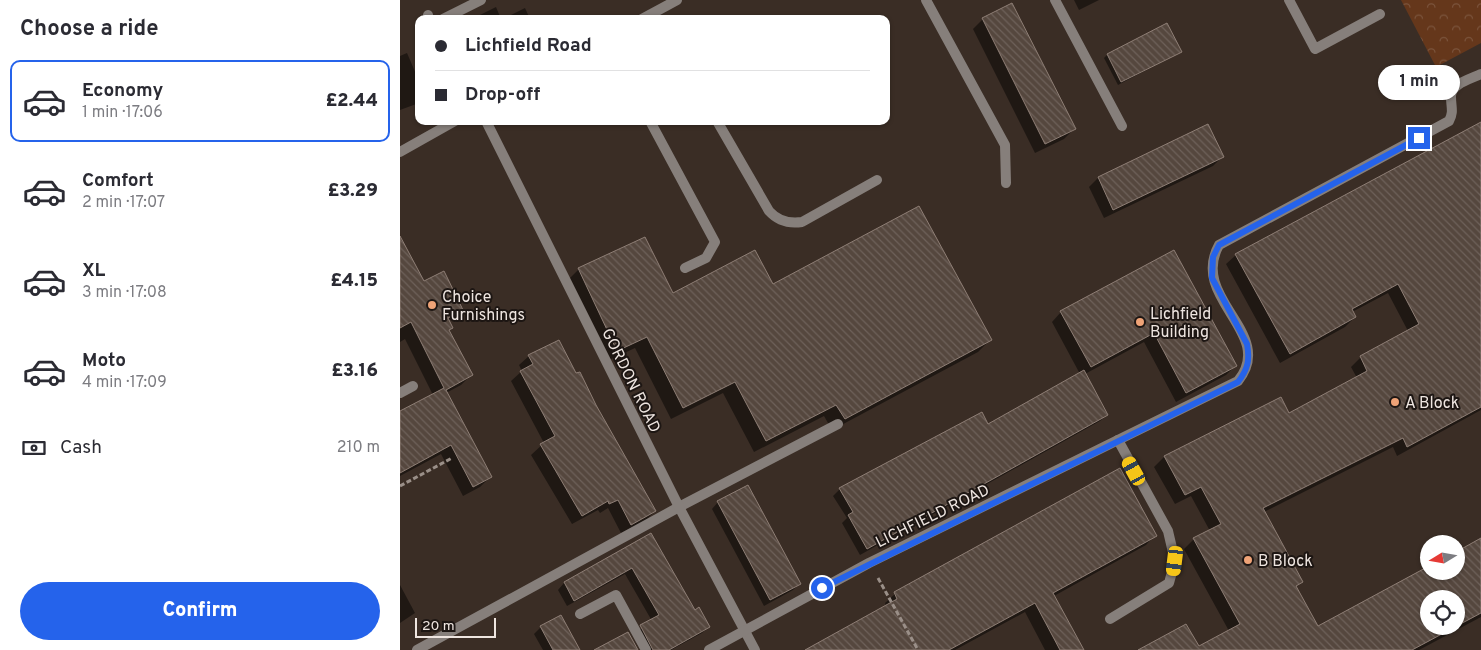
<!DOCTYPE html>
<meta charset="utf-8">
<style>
:root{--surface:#fff;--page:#f2f2f3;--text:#2b2b33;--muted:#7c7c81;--line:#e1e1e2;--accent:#2563eb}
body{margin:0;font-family:Overpass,sans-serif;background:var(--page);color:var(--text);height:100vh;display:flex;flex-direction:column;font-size:19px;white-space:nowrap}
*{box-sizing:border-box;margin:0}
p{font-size:16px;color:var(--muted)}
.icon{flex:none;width:28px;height:28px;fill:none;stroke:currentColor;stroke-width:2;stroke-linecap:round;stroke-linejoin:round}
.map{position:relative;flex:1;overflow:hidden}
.details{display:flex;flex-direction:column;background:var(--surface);width:400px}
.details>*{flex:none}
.top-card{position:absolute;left:15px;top:15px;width:475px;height:110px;border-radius:10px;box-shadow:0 1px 4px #0004;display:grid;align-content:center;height:110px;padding:0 20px;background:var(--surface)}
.needle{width:32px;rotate:259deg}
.fabs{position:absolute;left:1020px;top:535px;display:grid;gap:10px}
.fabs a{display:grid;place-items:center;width:45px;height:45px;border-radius:50%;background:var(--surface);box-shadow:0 1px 4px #0004;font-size:25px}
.scale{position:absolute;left:15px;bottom:12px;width:81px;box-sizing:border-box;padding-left:5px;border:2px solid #eee5e0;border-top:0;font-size:14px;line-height:18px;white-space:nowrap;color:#eee5e0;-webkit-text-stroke:4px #1d1613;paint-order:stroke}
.end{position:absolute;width:22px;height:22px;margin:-11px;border:6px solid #2563eb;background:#fff;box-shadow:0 0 0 2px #fff}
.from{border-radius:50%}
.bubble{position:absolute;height:35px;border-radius:18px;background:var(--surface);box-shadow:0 1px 4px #0004;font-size:16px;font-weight:800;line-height:35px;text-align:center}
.car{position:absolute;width:15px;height:30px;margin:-15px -8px;border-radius:6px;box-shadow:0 0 4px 1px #0007;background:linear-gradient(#f5c518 24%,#345 0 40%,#f5c518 0 76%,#345 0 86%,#f5c518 0)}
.top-card b{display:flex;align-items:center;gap:18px;height:48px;font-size:19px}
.top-card b+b{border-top:1px solid var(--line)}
.top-card i{width:12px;height:12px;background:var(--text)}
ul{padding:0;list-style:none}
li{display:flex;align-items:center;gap:15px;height:82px;margin:0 10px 8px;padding:0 10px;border:2px solid transparent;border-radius:10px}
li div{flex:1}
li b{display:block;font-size:19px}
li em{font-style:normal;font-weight:800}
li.on{border-color:var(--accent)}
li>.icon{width:45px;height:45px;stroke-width:1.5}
h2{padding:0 20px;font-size:22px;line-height:60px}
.pay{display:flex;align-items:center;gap:12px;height:55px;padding:0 20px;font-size:19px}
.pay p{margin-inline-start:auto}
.cta{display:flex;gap:10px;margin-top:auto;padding:10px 20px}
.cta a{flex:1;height:58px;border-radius:30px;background:var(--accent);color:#fff;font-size:20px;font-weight:800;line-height:58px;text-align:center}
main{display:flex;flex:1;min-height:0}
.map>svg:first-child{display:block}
.park{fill:url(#park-crowns)}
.shadow{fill:#0007;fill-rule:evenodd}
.building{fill:url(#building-back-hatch);stroke:#8e7e75;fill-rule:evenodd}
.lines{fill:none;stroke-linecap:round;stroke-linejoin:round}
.path{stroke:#9a8f88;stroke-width:3;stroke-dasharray:5 2.5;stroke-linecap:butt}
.service{stroke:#867f7b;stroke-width:10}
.minor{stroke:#867f7b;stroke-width:10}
.tertiary{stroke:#867f7b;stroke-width:10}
.route{stroke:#2563eb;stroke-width:6}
.poi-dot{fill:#efa377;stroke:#1d1613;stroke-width:2}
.labels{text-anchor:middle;stroke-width:4;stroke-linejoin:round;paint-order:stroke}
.poi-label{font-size:16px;fill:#eee5e0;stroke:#1d1613;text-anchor:start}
.street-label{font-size:16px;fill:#eee5e0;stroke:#1d1613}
</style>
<main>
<section class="details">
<h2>Choose a ride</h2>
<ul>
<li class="on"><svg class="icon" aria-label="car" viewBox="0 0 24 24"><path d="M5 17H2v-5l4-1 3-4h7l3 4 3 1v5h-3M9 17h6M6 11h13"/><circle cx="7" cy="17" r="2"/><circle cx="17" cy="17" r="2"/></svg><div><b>Economy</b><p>1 min · 17:06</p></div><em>£2.44</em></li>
<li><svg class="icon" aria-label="car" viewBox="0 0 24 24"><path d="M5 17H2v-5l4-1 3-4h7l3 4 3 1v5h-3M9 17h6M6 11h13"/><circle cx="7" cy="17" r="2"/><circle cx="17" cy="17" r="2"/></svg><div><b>Comfort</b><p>2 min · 17:07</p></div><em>£3.29</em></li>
<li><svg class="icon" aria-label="car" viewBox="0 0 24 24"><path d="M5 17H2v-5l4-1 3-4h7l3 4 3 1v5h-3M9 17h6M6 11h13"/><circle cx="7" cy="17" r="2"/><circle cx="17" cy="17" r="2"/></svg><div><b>XL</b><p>3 min · 17:08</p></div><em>£4.15</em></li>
<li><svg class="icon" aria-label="car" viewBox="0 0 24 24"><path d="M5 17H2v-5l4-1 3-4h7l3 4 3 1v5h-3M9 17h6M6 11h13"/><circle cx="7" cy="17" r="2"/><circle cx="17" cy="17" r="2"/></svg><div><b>Moto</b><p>4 min · 17:09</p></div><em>£3.16</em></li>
</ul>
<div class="pay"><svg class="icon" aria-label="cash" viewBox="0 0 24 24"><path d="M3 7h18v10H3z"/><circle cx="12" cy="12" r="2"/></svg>Cash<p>210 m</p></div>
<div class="cta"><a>Confirm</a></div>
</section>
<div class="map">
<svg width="1081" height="650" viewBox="0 0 1081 650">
<defs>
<pattern id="park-crowns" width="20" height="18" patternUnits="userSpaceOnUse" patternTransform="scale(1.25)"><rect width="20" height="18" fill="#65371b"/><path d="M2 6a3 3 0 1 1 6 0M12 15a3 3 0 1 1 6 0" fill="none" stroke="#7b543c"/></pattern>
<pattern id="building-back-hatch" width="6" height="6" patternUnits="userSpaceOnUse" patternTransform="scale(1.25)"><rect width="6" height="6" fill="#55473e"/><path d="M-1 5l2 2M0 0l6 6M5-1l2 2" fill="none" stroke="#6e615a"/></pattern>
</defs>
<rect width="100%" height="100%" fill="#3a2d25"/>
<path class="park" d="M1001,0H1081V43L1036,67Z"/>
<g class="shadow">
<path d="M674,0H699L679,10Z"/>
<path d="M96,7L101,19H72Z"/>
<path d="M125,8L130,19H103Z"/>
<path d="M583,19L674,129L664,139L635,153L573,29Z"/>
<path d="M780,52L718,85L704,58L707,55Z"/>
<path d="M7,53L19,81V103L0,110V56Z"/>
<path d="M1081,124V410L997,456L993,447L864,512L902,581L896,587L917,628L1029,571H1056L1081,540V617L1019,650H741L798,648L829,631L784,549L794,539L810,531L791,496L775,504L754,467L764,457L881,399L889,415L957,378L951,367L961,357L1008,331L988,293L952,312L955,317L945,327L880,363L826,264L836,255ZM1029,599H1056V626H1029Z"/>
<path d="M822,157L813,166L704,218L689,187L698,178Z"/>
<path d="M0,245L23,282L62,310L48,322L52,328L48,331L71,375L61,385L46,393L90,477L80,487L63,496L41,454L0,476V412L33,395L5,339L0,342Z"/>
<path d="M774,251L835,366L826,375L776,402L744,342L685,374L707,415L700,421L460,555L442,523L447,518L433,496L440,489L576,416L588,425L680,374L652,322L661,312Z"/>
<path d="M179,269L272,295L372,285L590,340L578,352L432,430L424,416L354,452L323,393L271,419L235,348L205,362L167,281Z"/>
<path d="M129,356L176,375L255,511L245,521L221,533L208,508L200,513L198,510L172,524L131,455L144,443L111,381L122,371L119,365Z"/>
<path d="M720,470L755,535L746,545L654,596L682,650H645L625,612L555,650H407L486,606L485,603L495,594Z"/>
<path d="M318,502L399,584L393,590L364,606L312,509Z"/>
<path d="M251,535L294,612L308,627L302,633L271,650H244L235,633L252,621L225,574L167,606L158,590L164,583Z"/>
<path d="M0,585L15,613L0,623Z"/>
<path d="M141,627L179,650H143L134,634Z"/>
</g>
<g class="building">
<path d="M612,3L676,129L645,144L582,18Z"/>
<path d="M767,23L782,52L721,82L707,54Z"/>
<path d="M1081,122V407L1007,447L1003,438L863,508L903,582L896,586L918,626L1029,566V571H1056V552L1081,538V613L1012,650H738L786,624L799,646L840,624L793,538L821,524L801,487L785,495L764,456L881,397L889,413L967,371L960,356L1019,324L998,284L952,309L956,317L890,354L835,254ZM1029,599H1056V626H1029Z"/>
<path d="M808,124L824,157L713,210L698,177Z"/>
<path d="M519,206L592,340L445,419L436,405L366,441L335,382L283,408L247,337L217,351L178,268L245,237L273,293L355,250L373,284Z"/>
<path d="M0,236L24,281L44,271L63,310L48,318L53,328L49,330L73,375L46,390L92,477L73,487L51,445L0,473V411L44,388L11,322L0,328Z"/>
<path d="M774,250L837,366L786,393L754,333L691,367L660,311Z"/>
<path d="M159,340L176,373L180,372L196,405L256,511L231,525L218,500L209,504L208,501L182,516L140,444L155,436L120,371L133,364L128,355Z"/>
<path d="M684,370L708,415L467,549L448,515L453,512L439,488L582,412L588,424Z"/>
<path d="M720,468L757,536L653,593L684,650H660L635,603L549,650H405L497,599L494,592Z"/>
<path d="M348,485L401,584L370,600L317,501Z"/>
<path d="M251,533L295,610L299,607L310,627L269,650H253L240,625L259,615L232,568L174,601L164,582Z"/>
<path d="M161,615L180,650H153L140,626Z"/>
<path d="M228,632L238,650H194Z"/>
</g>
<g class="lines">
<g class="path">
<path d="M0,486L52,458"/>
<path d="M478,578L518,650"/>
</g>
<g class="service">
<path d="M526,0L605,145L606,183"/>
<path d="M655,0L722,126"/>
<path d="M28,15L29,19"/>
<path d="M43,19L81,0"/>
<path d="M250,121L315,242L306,258L285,268"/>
<path d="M317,121L369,211C378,221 389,224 402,222L477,180"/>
<path d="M0,393L13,386"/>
<path d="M710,619L769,583L775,561L768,531L718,440L838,381C877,333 789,299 819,245L1049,121C1054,112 1051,107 1051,97C1050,84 1071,79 1081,74"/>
<path d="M17,650L279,507L438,424"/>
</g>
<g class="minor">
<path d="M889,0L915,49L980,14"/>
<path d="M86,121L279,507L355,650"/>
<path d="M180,614L216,595L246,650"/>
<path d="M309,650L469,563L718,440"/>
</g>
<g class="tertiary">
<path d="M242,19L277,0"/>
<path d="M0,152L55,121"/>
</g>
</g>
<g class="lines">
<path class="route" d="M422,588L838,382C848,369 850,360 847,344L812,278L813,257L819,245L1019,138"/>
</g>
<g class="poi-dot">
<circle cx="32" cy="305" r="5"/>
<circle cx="740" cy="322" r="5"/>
<circle cx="995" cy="402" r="5"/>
<circle cx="848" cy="560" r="5"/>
</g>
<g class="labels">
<g class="poi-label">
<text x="42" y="302">Choice<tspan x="42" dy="18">Furnishings</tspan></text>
<text x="750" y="319">Lichfield<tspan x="750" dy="18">Building</tspan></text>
<text x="1005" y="408">A Block</text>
<text x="858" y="566">B Block</text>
</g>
<g class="street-label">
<text transform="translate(232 380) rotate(64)" y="6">GORDON ROAD</text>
<text transform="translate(532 515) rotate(-26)" y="6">LICHFIELD ROAD</text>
</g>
</g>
</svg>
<div class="fabs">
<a><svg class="needle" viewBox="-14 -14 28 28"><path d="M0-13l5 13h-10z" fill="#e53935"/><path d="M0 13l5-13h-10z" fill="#7c7c81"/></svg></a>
<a><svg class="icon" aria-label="locate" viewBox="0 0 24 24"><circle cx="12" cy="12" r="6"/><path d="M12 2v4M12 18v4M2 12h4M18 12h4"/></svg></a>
</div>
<div class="scale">20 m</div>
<i class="end from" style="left:422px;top:588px"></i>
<i class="end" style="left:1019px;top:138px"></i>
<div class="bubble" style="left:978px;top:65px;width:82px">1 min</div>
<i class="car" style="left:734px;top:471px;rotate:331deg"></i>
<i class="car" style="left:775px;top:561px;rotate:187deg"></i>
<div class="top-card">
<b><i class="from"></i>Lichfield Road</b>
<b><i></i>Drop-off</b>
</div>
</div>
</main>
